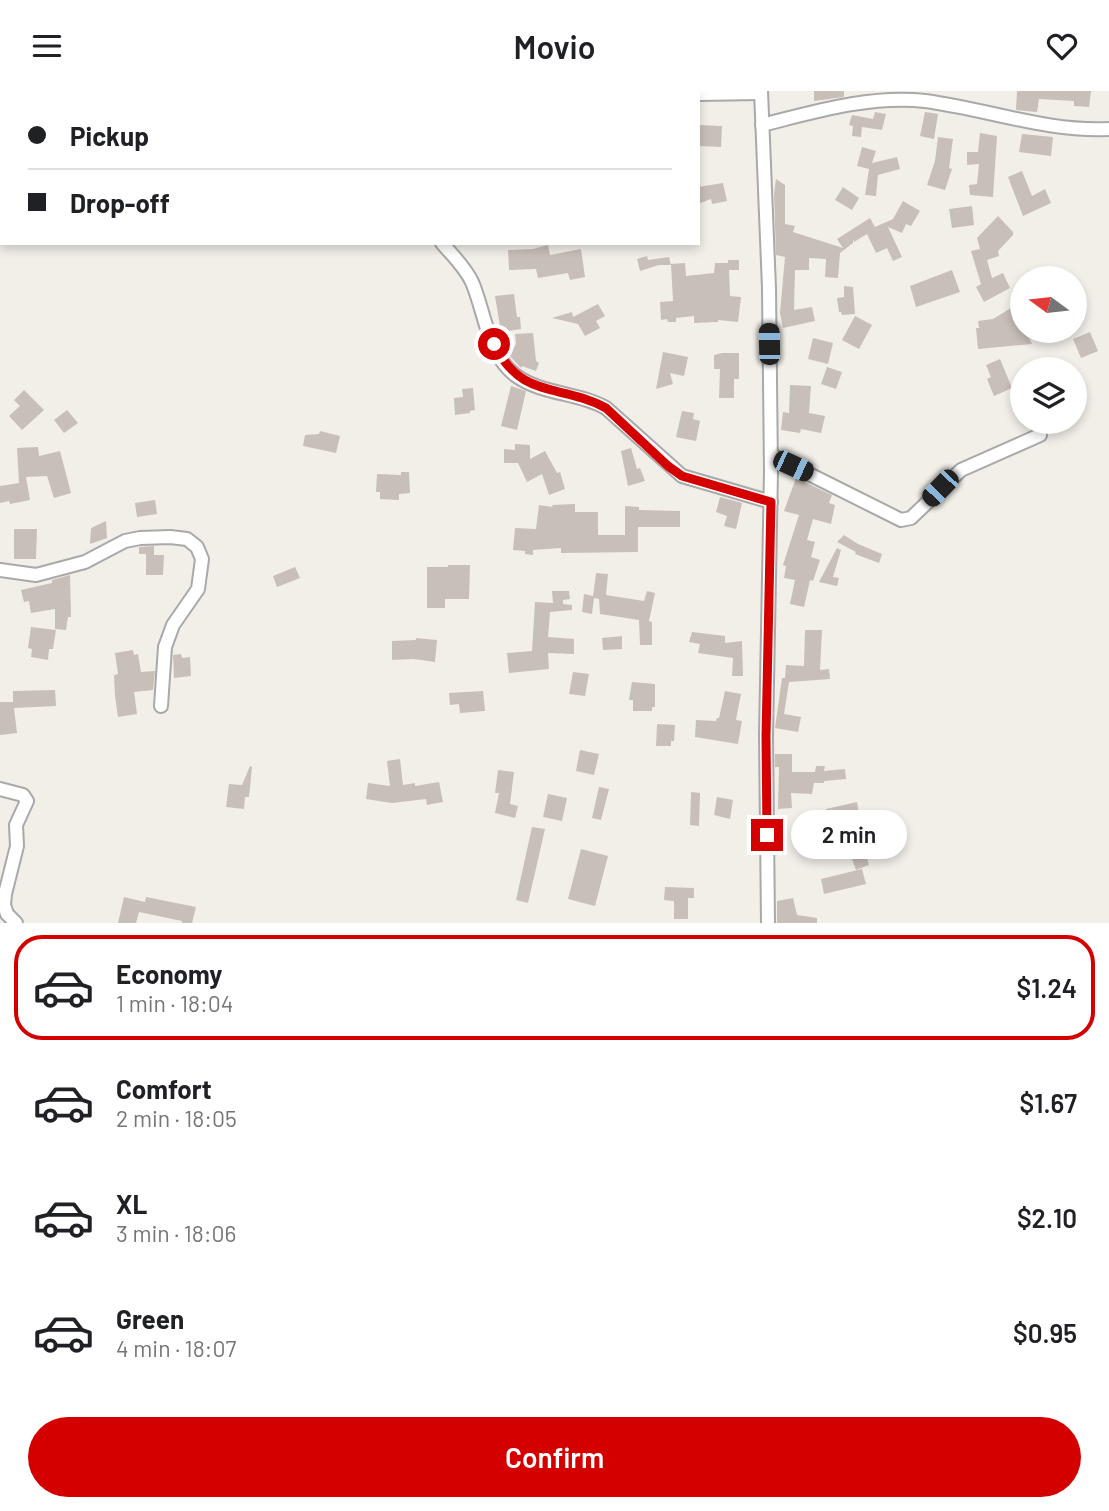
<!DOCTYPE html>
<meta charset="utf-8">
<style>
:root{--surface:#fff;--page:#f6f6f6;--text:#202124;--muted:#757577;--line:#e0e0e0;--accent:#d40000}
body{margin:0;font-family:Barlow,sans-serif;background:var(--page);color:var(--text);height:100vh;display:flex;flex-direction:column;font-size:26px;white-space:nowrap}
*{box-sizing:border-box;margin:0}
p{font-size:23px;color:var(--muted)}
.icon{flex:none;width:38px;height:38px;fill:none;stroke:currentColor;stroke-width:2;stroke-linecap:round;stroke-linejoin:round}
.map{position:relative;height:832px;overflow:hidden}
.drawer{display:flex;flex-direction:column;background:var(--surface);flex:1}
.drawer>*{flex:none}
.top-card{position:absolute;left:0px;top:0px;width:700px;height:154px;box-shadow:0 4px 10px #0003;display:grid;align-content:center;height:154px;padding:0 28px;background:var(--surface)}
.needle{width:46px;rotate:285deg}
.fabs{position:absolute;left:1010px;top:175px;display:grid;gap:14px}
.fabs a{display:grid;place-items:center;width:77px;height:77px;border-radius:50%;background:var(--surface);box-shadow:0 4px 10px #0003;font-size:35px}
.end{position:absolute;width:32px;height:32px;margin:-16px;border:9px solid #d40000;background:#fff;box-shadow:0 0 0 4px #fff}
.from{border-radius:50%}
.bubble{position:absolute;height:49px;border-radius:24px;background:var(--surface);box-shadow:0 4px 10px #0003;font-size:23px;font-weight:600;line-height:49px;text-align:center}
.car{position:absolute;width:21px;height:42px;margin:-21px -10px;border-radius:9px;box-shadow:0 0 5px 2px #0007;background:linear-gradient(#222 24%,#8ab4d8 0 40%,#222 0 76%,#8ab4d8 0 86%,#222 0)}
.top-card b{display:flex;align-items:center;gap:24px;height:66px;font-size:26px}
.top-card b+b{border-top:2px solid var(--line)}
.top-card i{width:18px;height:18px;background:var(--text)}
ul{padding:12px 0 0;list-style:none}
li{display:flex;align-items:center;gap:21px;height:105px;margin:0 14px 10px;padding:0 14px;border:4px solid transparent;border-radius:28px}
li div{flex:1}
li b{display:block;font-size:26px}
li em{font-style:normal;font-weight:600}
li.on{border-color:var(--accent)}
li>.icon{width:63px;height:63px;stroke-width:1.5}
.button{display:flex;gap:14px;margin-top:auto;padding:14px 28px}
.button a{flex:1;height:80px;border-radius:42px;background:var(--accent);color:#fff;font-size:28px;font-weight:600;line-height:80px;text-align:center}
header{display:flex;justify-content:space-between;align-items:center;height:91px;padding:0 28px;background:var(--surface);font-size:32px;font-weight:600}
.map>svg:first-child{display:block}
.building{fill:#c7bfb8}
.lines{fill:none;stroke-linecap:round;stroke-linejoin:round}
.minor-casing{stroke:#a9a9a9;stroke-width:16}
.minor{stroke:#fff;stroke-width:12}
.route{stroke:#d40000;stroke-width:9}
</style>
<header><svg class="icon" aria-label="menu" viewBox="0 0 24 24"><path d="M4 6h16M4 12h16M4 18h16"/></svg>Movio<svg class="icon" aria-label="heart" viewBox="0 0 24 24"><path d="M12 20l-8-8c-3-5 5-10 8-4 3-6 11-1 8 4z"/></svg></header>
<div class="map">
<svg width="1109" height="832" viewBox="0 0 1109 832">
<rect width="100%" height="100%" fill="#f2efe9"/>
<g class="building">
<path d="M814,0H844V6L814,10Z"/>
<path d="M1017,0H1091L1089,16L1074,15V10L1039,8L1037,21L1016,19Z"/>
<path d="M875,21L886,23L882,39L862,36L861,46L852,45L853,35L849,34L852,24L873,28Z"/>
<path d="M925,21L938,23L934,48L920,45Z"/>
<path d="M698,34L722,35L721,56L698,55Z"/>
<path d="M980,42L997,45L993,106L970,104L969,94L977,93L979,73L967,74V61H978Z"/>
<path d="M1022,43L1053,46L1051,65L1019,61Z"/>
<path d="M938,46L953,48L949,77L952,78L945,99L927,94L935,70Z"/>
<path d="M862,56L876,60L872,72L897,66L900,78L878,84L876,105L865,104L869,78L857,75Z"/>
<path d="M1022,80L1032,105L1045,98L1051,112L1023,125L1008,86Z"/>
<path d="M776,88L785,94V133L795,135L793,141L843,157L837,148L870,127L875,136L893,128L903,110L920,120L911,135L906,133L902,142L888,136L902,166L893,170L887,157L876,162L867,143L854,151L853,148V152L840,162L838,187L825,186L826,168L809,167V179H795L794,219L812,216L815,230L783,237L780,222L785,166L776,164L774,103Z"/>
<path d="M723,92L727,110L712,113L711,108L698,113V96Z"/>
<path d="M843,96L859,107L852,119L835,109Z"/>
<path d="M972,115L974,134L952,137L949,118Z"/>
<path d="M998,125L1013,141V144L998,160L999,165L987,169L992,187L1003,182L1010,197L984,211L976,196L981,193L971,160L980,158L977,147Z"/>
<path d="M548,154L550,164L581,158L585,186L570,189L568,182L538,187L536,178L509,179L508,159L533,158Z"/>
<path d="M647,165L648,169L669,166L671,174H659L640,180L637,168Z"/>
<path d="M728,169H739V179H729L730,205L741,206L738,231L718,229V231L694,232V225L676,227V231H668L667,228L661,229L660,211L673,210L671,173L685,172L686,185L714,182L715,172H728Z"/>
<path d="M952,179L960,201L916,216L910,195Z"/>
<path d="M844,195L853,196L855,223L842,224L841,221H839L837,207L844,206Z"/>
<path d="M514,203L517,226H520L521,238L501,241L495,205Z"/>
<path d="M598,213L605,225L596,230L600,237L585,245L578,233L552,227L572,221L573,226Z"/>
<path d="M1011,217L1022,235V240H1026L1032,253L978,258L976,237H979L978,230L993,228Z"/>
<path d="M855,225L872,234L859,258L842,249Z"/>
<path d="M1090,241L1098,260L1081,267L1073,248Z"/>
<path d="M533,242L536,270L539,272L536,280L522,275L521,277L509,264L516,253L515,243Z"/>
<path d="M813,247L833,252L828,273L808,268Z"/>
<path d="M663,261L688,266L684,285L670,282L673,293L656,298Z"/>
<path d="M722,262H739V288H734V307H719L720,278H714V264Z"/>
<path d="M1000,268L1012,297L994,305L987,288L991,286L986,274Z"/>
<path d="M827,276L842,281L836,298L821,293Z"/>
<path d="M790,294L811,295L809,322L825,325L821,342L801,338L800,342L781,339L783,321L789,322Z"/>
<path d="M511,295L526,300L517,339L501,335Z"/>
<path d="M473,297L475,319L470,320V322L455,324L454,307L463,306L462,298Z"/>
<path d="M24,299L44,319L22,339L9,325L20,315L14,309Z"/>
<path d="M67,319L78,332L64,342L54,329Z"/>
<path d="M682,320L694,322L693,328L700,330L696,350L676,346Z"/>
<path d="M320,340L340,345L336,362L303,355L305,344L319,343Z"/>
<path d="M515,353L530,354V368L545,360L557,382L560,381L565,398L549,404L542,383L527,391L518,372H504V358L515,359Z"/>
<path d="M38,356L39,365L60,360L71,402L54,407L47,385L26,386L30,409L10,413L9,410L0,412V395L19,392L17,357Z"/>
<path d="M631,357L637,378L640,377L645,390L628,395L621,360Z"/>
<path d="M401,381H409L410,402L399,403V409L380,408V401H376L377,383L401,384Z"/>
<path d="M796,387L832,404L829,412L835,414L831,433L813,428L807,449L815,451L811,466L820,469L813,490L810,489L804,516L790,513L795,489L784,487L786,475L783,474L799,424L784,420Z"/>
<path d="M720,406L742,412L736,438L724,435L727,425L716,421Z"/>
<path d="M155,409L157,423L137,426L135,412Z"/>
<path d="M575,413V421H598V444H625V415L639,416V419L680,420V436H638V461L561,462V457L533,459V464L525,463V460L513,459L515,437L536,438L539,414L553,416L552,414Z"/>
<path d="M106,430L107,447L90,453L91,437Z"/>
<path d="M14,438H37L36,468H14Z"/>
<path d="M844,444L858,453L882,463L879,472L855,463L856,461L837,451Z"/>
<path d="M154,455V464H164L163,484H146V463H139V456Z"/>
<path d="M837,457L841,459L833,486L839,487L837,495L819,491Z"/>
<path d="M448,474H470L469,508H445V517H427V476H448Z"/>
<path d="M295,476L300,487L277,496L273,485Z"/>
<path d="M596,482L608,483L606,504L644,510L647,500L655,502L649,530L652,531V554H640L639,529L600,523L599,508L594,507L592,523L582,521L584,503L593,505Z"/>
<path d="M70,484L71,526H68L66,539L55,538V518L31,522L29,510L24,511L21,499L52,492V489Z"/>
<path d="M552,500H569L570,508L563,509V513L572,514V519L550,521L548,546L574,548V563L548,562L549,578L509,582L507,562L532,560L535,511L553,512Z"/>
<path d="M31,536L56,539L53,558H49L48,569L31,566L32,558L28,557Z"/>
<path d="M805,539H822L820,579L829,578L830,588L789,591L784,623L801,626L798,641L775,637L782,587H785L786,574L804,575Z"/>
<path d="M692,541L725,545V552L742,550L743,585H732L733,567L698,562L700,553L689,551Z"/>
<path d="M622,545V558L603,559L602,547Z"/>
<path d="M416,547L437,549L435,571L414,568L392,569V550L416,549Z"/>
<path d="M133,559L134,564L138,563L141,581L155,580L153,599L134,601L137,623L118,626L115,605L114,584L118,583L115,562Z"/>
<path d="M181,563L182,567L190,566L191,585L174,587L173,564Z"/>
<path d="M573,581L589,583L585,605L569,603Z"/>
<path d="M632,591L655,593V616H652V620H633V609H629Z"/>
<path d="M55,599L56,615L14,617L17,642L0,644V611H13V600Z"/>
<path d="M483,600L485,620L460,622L459,613L450,614L449,602Z"/>
<path d="M725,600L741,603L736,629L742,630L738,653L695,646L696,629L716,630L717,627H719Z"/>
<path d="M657,633L675,634L674,650H671V655H656Z"/>
<path d="M580,659L599,663L594,684L576,680Z"/>
<path d="M775,663H792V681H815L816,675H825L824,680L845,678L846,688L824,690V692H814L812,703L791,702L792,717L778,718L779,676H775Z"/>
<path d="M400,668L403,694L415,692V695L439,691L443,711L427,714L426,708L392,712L366,708L368,692L390,695L387,670Z"/>
<path d="M250,675L252,676L249,706H245L244,718L226,716L229,693L242,694Z"/>
<path d="M498,679L514,681L510,713L518,715L515,727L495,722L499,702H495Z"/>
<path d="M599,696L609,698L601,729L592,727Z"/>
<path d="M691,701L700,702L699,735L690,734Z"/>
<path d="M548,703L567,707L562,730L543,726Z"/>
<path d="M717,706L733,709L730,728L714,724Z"/>
<path d="M857,711L859,723L854,724V740H862L863,754L869,774L856,779L848,757H831V754L817,756L815,743L827,741L826,718Z"/>
<path d="M532,736L545,738L528,812L516,809Z"/>
<path d="M581,758L608,765L595,815L568,808Z"/>
<path d="M862,778L866,793L824,803L821,788Z"/>
<path d="M665,796L694,797V807H688V828H674V810L664,809Z"/>
<path d="M124,806L145,811L146,806L196,816L192,832H182V830L139,821L136,832H118Z"/>
<path d="M793,807L797,824L817,827V832H777V810Z"/>
</g>
<g class="lines">
<defs>
<g id="minor">
<path d="M242,0L243,2"/>
<path d="M761,0L769,197L771,381L766,645L768,832"/>
<path d="M698,3L761,2"/>
<path d="M762,34C814,21 870,4 925,10C987,18 1046,41 1109,38"/>
<path d="M442,152C453,165 465,176 472,191C485,221 487,262 515,284C542,304 578,301 606,317L682,385L771,411"/>
<path d="M771,364L901,429L911,427L961,379L1040,344"/>
<path d="M0,479L36,484L85,471L125,450L140,447L170,446L187,448L197,456L202,468L198,498L173,534L165,556L161,615"/>
<path d="M0,698L23,704L27,710L16,734L17,755L5,803L4,814L7,823L16,832"/>
</g>
</defs>
<use href="#minor" class="minor-casing"/>
<use href="#minor" class="minor"/>
</g>
<g class="lines">
<path class="route" d="M494,253C522,310 561,292 606,317L668,375L682,385L771,411L766,645L767,744"/>
</g>
</svg>
<div class="fabs">
<a><svg class="needle" viewBox="-14 -14 28 28"><path d="M0-13l5 13h-10z" fill="#e53935"/><path d="M0 13l5-13h-10z" fill="#757577"/></svg></a>
<a><svg class="icon" aria-label="layers" viewBox="0 0 24 24"><path d="M12 4l9 5-9 5-9-5zM3 14l9 5 9-5"/></svg></a>
</div>
<i class="end from" style="left:494px;top:253px"></i>
<i class="end" style="left:767px;top:744px"></i>
<div class="bubble" style="left:791px;top:719px;width:116px">2 min</div>
<i class="car" style="left:769px;top:253px;rotate:359deg"></i>
<i class="car" style="left:793px;top:375px;rotate:115deg"></i>
<i class="car" style="left:940px;top:397px;rotate:224deg"></i>
<div class="top-card">
<b><i class="from"></i>Pickup</b>
<b><i></i>Drop-off</b>
</div>
</div>
<section class="drawer">
<ul>
<li class="on"><svg class="icon" aria-label="car" viewBox="0 0 24 24"><path d="M5 17H2v-5l4-1 3-4h7l3 4 3 1v5h-3M9 17h6M6 11h13"/><circle cx="7" cy="17" r="2"/><circle cx="17" cy="17" r="2"/></svg><div><b>Economy</b><p>1 min · 18:04</p></div><em>$1.24</em></li>
<li><svg class="icon" aria-label="car" viewBox="0 0 24 24"><path d="M5 17H2v-5l4-1 3-4h7l3 4 3 1v5h-3M9 17h6M6 11h13"/><circle cx="7" cy="17" r="2"/><circle cx="17" cy="17" r="2"/></svg><div><b>Comfort</b><p>2 min · 18:05</p></div><em>$1.67</em></li>
<li><svg class="icon" aria-label="car" viewBox="0 0 24 24"><path d="M5 17H2v-5l4-1 3-4h7l3 4 3 1v5h-3M9 17h6M6 11h13"/><circle cx="7" cy="17" r="2"/><circle cx="17" cy="17" r="2"/></svg><div><b>XL</b><p>3 min · 18:06</p></div><em>$2.10</em></li>
<li><svg class="icon" aria-label="car" viewBox="0 0 24 24"><path d="M5 17H2v-5l4-1 3-4h7l3 4 3 1v5h-3M9 17h6M6 11h13"/><circle cx="7" cy="17" r="2"/><circle cx="17" cy="17" r="2"/></svg><div><b>Green</b><p>4 min · 18:07</p></div><em>$0.95</em></li>
</ul>
<div class="button"><a>Confirm</a></div>
</section>
